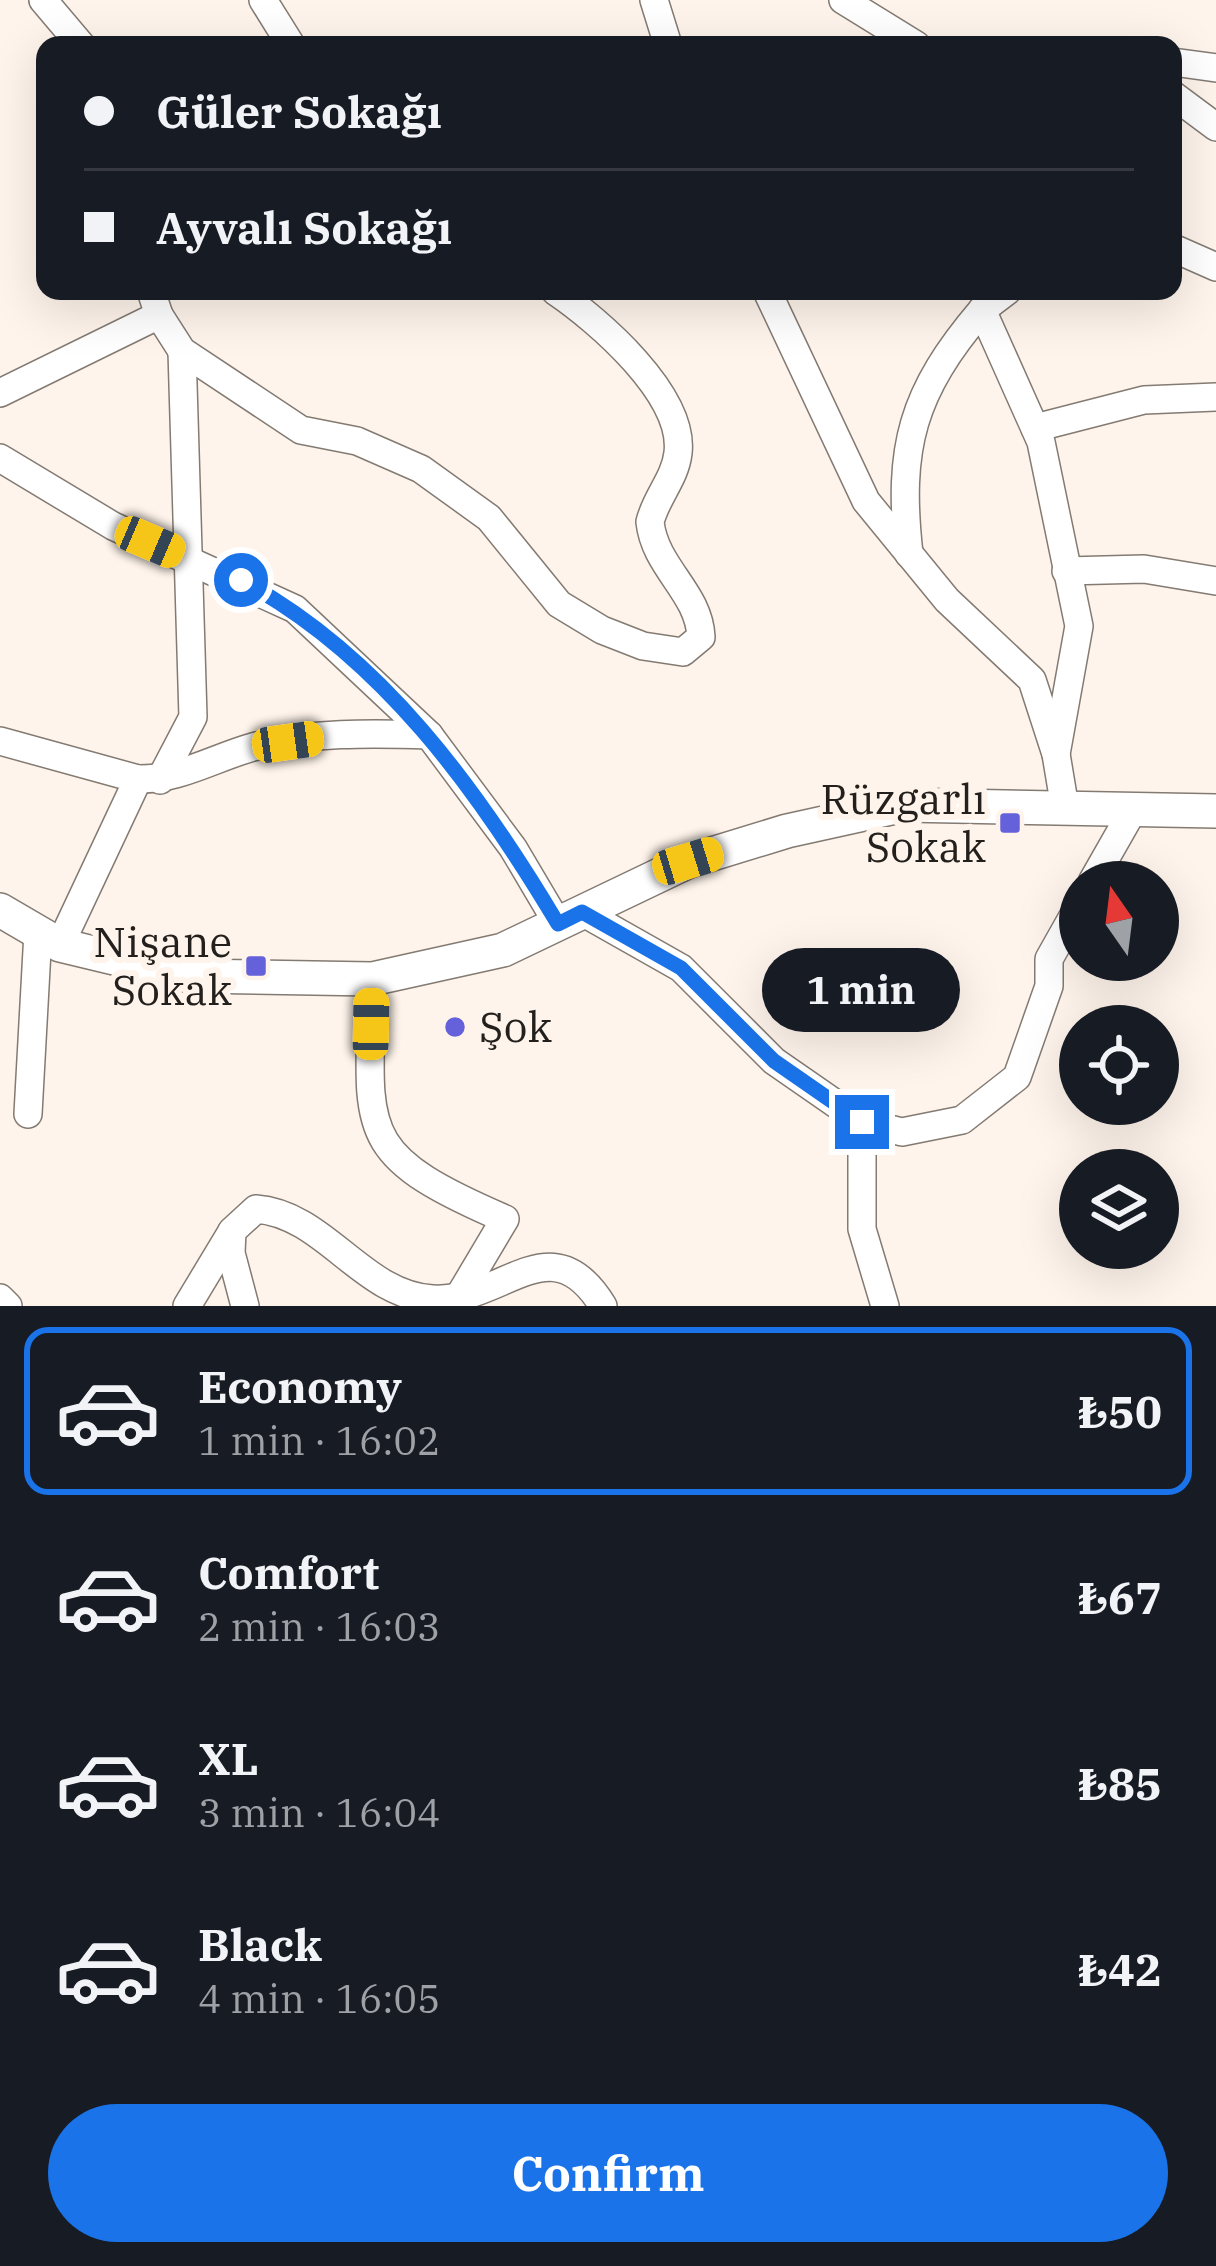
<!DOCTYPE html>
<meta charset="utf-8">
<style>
:root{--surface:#171b24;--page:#20242c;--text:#f1f3f6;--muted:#9ea1a6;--line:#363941;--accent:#1a73e8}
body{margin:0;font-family:"IBM Plex Serif",serif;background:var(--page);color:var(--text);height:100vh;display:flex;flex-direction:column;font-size:45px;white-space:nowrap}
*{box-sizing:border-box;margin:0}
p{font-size:39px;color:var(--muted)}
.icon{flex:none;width:66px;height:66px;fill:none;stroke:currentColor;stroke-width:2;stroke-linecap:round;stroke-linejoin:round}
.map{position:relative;height:1306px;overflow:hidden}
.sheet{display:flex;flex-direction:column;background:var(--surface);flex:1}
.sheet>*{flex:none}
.guide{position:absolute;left:36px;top:36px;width:1146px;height:264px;border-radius:24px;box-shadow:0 12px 48px #0002;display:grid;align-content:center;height:264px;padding:0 48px;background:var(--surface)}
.needle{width:78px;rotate:346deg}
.buttons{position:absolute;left:1059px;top:861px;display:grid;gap:24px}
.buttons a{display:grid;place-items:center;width:120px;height:120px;border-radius:50%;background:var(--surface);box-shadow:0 12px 48px #0002;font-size:60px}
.end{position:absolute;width:54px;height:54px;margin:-27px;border:15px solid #1a73e8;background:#fff;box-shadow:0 0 0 6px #fff}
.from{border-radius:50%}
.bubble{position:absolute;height:84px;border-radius:42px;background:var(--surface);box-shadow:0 12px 48px #0002;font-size:39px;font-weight:700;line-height:84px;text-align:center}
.car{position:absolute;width:36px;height:72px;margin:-36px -18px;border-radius:15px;box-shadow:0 0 9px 3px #0007;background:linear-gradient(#f5c518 24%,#345 0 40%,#f5c518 0 76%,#345 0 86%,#f5c518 0)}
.guide b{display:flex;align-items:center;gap:42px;height:114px;font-size:45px}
.guide b+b{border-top:3px solid var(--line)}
.guide i{width:30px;height:30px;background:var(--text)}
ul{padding:21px 0 0;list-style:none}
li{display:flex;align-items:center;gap:36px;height:168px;margin:0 24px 18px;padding:0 24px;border:6px solid transparent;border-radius:24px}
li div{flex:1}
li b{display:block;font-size:45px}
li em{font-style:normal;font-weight:700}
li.on{border-color:var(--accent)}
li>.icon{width:108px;height:108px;stroke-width:1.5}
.action{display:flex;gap:24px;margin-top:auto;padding:24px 48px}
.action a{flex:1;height:138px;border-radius:72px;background:var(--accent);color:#fff;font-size:48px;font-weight:700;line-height:138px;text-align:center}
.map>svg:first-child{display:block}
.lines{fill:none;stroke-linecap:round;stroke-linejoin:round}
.minor-casing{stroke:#837a72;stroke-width:30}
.tertiary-casing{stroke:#837a72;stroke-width:36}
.minor{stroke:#fff;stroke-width:27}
.tertiary{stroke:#fff;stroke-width:33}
.route{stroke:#1a73e8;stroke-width:15}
.poi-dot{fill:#6461db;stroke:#fef4eb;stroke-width:4.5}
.labels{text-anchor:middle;stroke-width:12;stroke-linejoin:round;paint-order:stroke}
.poi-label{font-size:42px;fill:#231f1c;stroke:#fef4eb;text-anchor:end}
</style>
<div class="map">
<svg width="1216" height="1306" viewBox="0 0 1216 1306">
<rect width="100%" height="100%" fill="#fef4eb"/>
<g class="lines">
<defs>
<g id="minor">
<path d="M43,0L81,45"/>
<path d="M263,0L291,45"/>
<path d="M654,0L668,45"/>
<path d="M843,0L916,45"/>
<path d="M1173,62L1216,68"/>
<path d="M1173,95L1216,127"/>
<path d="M1173,248L1216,267"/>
<path d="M767,291L866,501L947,600L1032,680L1056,754L1065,808"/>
<path d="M982,310L1007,291"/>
<path d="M159,315L182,351L301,430L357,441L421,469L489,518L559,604L602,630L643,646L683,652L701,637C699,592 655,568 650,522C656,497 675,479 678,453C685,395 598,320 555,291"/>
<path d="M0,393L159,315L151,291"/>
<path d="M1035,428L1144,400L1216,397"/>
<path d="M0,458L113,526L295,609L429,735L513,848L558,924"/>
<path d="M909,554C897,447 912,392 982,310L1041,442L1079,626L1056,754"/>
<path d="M1066,571L1144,569L1216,581"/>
<path d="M0,741L138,779C178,780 214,758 253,747C310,732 371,733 429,735"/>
<path d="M160,780L193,717L182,351"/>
<path d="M1092,882L1133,810"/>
<path d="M582,912L681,968L774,1061L862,1122L902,1132L962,1120L1017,1077L1049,986V959L1080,904"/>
<path d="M60,945L138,779"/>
<path d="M372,979C369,1133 352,1153 505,1219L461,1293"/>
<path d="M28,1114L38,932"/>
<path d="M862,1122V1229L885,1306"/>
<path d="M0,1298L8,1306"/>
<path d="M187,1306L231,1233"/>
<path d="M245,1306L231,1253L232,1231L256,1209C325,1214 363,1296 433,1299C503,1303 551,1221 603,1306"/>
</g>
<path id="tertiary" d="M0,910L60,945L189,976L372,979L503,950L689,861L787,831L905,805L1216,811"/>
</defs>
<use href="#minor" class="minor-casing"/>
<use href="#tertiary" class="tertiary-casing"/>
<use href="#minor" class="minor"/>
<use href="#tertiary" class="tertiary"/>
</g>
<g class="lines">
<path class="route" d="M241,580C381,655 478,790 558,924L582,912L681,968L774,1061L862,1122"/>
</g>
<g class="poi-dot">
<rect x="998" y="811" width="24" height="24" rx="6"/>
<rect x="244" y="954" width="24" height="24" rx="6"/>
<circle cx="455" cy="1027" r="12"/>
</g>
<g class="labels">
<g class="poi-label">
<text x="986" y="814">Rüzgarlı<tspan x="986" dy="48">Sokak</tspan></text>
<text x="232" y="957">Nişane<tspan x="232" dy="48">Sokak</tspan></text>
<text x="479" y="1042" text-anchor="start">Şok</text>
</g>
</g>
</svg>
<div class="buttons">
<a><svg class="needle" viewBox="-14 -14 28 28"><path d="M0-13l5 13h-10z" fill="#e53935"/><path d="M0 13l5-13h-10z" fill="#9ea1a6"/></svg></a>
<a><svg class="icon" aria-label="locate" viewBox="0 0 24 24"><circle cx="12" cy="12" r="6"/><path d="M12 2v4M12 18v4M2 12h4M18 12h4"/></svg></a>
<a><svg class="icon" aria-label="layers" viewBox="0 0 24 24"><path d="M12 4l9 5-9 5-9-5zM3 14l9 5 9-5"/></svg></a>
</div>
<i class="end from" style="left:241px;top:580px"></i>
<i class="end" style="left:862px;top:1122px"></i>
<div class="bubble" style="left:762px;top:948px;width:198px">1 min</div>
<i class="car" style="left:150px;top:542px;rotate:113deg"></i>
<i class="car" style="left:288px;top:742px;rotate:82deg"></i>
<i class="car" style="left:688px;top:861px;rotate:73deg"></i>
<i class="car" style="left:371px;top:1024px;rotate:1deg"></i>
<div class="guide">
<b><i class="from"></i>Güler Sokağı</b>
<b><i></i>Ayvalı Sokağı</b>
</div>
</div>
<section class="sheet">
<ul>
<li class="on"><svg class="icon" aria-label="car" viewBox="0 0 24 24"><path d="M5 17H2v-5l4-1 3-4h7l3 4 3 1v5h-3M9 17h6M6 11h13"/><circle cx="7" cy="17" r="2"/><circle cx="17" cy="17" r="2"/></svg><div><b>Economy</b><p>1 min · 16:02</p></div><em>₺50</em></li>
<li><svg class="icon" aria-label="car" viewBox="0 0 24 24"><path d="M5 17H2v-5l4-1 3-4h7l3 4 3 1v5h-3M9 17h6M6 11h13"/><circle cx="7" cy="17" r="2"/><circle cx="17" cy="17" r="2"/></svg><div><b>Comfort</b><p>2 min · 16:03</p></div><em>₺67</em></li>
<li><svg class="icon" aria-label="car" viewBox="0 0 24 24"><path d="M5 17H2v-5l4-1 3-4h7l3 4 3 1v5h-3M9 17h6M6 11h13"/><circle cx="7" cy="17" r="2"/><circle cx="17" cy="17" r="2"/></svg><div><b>XL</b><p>3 min · 16:04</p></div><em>₺85</em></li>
<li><svg class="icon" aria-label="car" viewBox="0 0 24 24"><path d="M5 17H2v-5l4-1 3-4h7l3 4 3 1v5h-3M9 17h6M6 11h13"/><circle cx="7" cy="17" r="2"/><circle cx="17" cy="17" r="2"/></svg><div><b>Black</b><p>4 min · 16:05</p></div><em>₺42</em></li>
</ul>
<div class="action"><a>Confirm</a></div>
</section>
